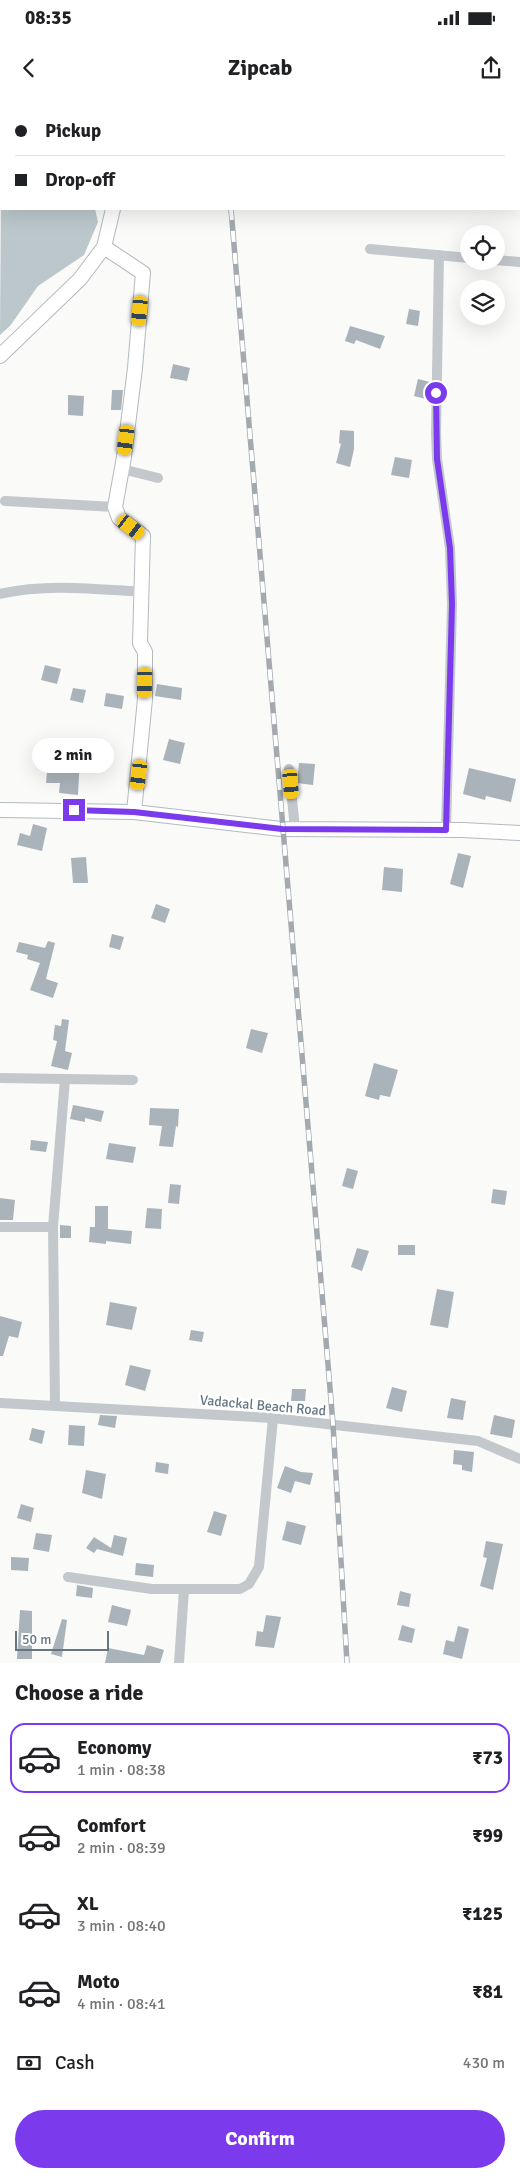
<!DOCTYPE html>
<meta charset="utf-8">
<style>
:root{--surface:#fff;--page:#f6f6f6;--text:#202124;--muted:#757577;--line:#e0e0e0;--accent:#7c3aed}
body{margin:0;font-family:Signika,sans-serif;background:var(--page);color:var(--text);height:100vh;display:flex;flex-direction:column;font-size:19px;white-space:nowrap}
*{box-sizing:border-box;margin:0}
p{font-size:16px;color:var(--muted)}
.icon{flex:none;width:28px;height:28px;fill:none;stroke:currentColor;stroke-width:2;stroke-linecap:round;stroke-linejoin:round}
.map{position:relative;height:1563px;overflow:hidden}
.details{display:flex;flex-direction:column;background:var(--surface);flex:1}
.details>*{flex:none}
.guide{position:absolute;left:0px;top:0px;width:520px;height:110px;box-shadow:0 5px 20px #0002;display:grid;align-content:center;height:110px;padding:0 15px;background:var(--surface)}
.fabs{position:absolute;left:460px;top:125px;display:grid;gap:10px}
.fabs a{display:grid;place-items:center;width:45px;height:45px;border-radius:50%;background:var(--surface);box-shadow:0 5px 20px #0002;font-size:25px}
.scale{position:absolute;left:15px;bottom:12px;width:94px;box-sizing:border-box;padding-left:5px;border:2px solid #657683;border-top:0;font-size:14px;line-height:18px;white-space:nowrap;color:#657683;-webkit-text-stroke:4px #fff;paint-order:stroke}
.end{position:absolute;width:22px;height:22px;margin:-11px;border:6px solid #7c3aed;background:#fff;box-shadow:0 0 0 2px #fff}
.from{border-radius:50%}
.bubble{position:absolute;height:35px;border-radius:18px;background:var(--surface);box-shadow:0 5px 20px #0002;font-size:16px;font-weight:700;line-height:35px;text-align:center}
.car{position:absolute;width:15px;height:30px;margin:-15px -8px;border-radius:6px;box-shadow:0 0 4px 1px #0007;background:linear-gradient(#f5c518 24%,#345 0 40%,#f5c518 0 76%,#345 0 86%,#f5c518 0)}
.guide b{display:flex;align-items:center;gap:18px;height:48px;font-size:19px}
.guide b+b{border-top:1px solid var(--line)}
.guide i{width:12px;height:12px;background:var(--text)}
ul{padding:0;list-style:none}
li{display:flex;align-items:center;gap:15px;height:70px;margin:0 10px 8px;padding:0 5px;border:2px solid transparent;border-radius:15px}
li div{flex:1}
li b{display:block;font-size:19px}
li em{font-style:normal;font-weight:700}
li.selected{border-color:var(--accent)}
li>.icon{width:45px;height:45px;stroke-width:1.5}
h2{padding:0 15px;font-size:22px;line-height:60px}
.pay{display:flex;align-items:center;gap:12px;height:55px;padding:0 15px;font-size:19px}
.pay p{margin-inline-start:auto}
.action{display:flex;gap:10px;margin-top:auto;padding:10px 15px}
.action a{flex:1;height:58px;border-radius:30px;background:var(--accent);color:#fff;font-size:20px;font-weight:700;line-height:58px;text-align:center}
.status{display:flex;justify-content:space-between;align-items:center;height:35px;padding:0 25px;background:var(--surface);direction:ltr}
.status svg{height:14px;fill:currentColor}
header{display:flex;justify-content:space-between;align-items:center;height:65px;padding:0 15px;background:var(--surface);font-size:22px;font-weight:700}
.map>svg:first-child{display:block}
.water{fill:#bbc7cb}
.building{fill:#aab3b9}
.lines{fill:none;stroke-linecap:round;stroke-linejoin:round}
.secondary-casing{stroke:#b3babf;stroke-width:16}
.street{stroke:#c3c8cc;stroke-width:10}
.secondary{stroke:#fff;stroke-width:14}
.rail-casing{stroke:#a2aab0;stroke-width:5.5}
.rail{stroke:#fff;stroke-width:4;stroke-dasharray:11;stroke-linecap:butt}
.route{stroke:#7c3aed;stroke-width:6}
.labels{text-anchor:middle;stroke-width:5;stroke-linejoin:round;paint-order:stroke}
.street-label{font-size:14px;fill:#657683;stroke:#fff}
</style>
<div class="status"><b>08:35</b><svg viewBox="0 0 49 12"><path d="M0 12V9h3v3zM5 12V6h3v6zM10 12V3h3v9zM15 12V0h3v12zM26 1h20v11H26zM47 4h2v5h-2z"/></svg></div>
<header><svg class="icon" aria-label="back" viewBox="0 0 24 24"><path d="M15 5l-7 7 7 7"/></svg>Zipcab<svg class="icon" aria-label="share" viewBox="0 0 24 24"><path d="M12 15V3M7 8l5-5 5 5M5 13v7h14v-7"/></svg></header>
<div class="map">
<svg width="520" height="1563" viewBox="0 0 520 1563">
<rect width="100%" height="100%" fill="#fafaf8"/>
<path class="water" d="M1,89V109H95L98,122L84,155L38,186L10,226L0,235Z"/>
<g class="building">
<path d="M409,209L420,211L418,226L406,224Z"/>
<path d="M350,226L385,236L380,249L356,240L354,244L345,241Z"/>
<path d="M173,264L190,268L187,281L170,278Z"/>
<path d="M418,279L430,282V300L414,296Z"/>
<path d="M112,290H123L121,310H111Z"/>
<path d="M68,295L84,296L83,316L68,315Z"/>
<path d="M340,330L354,331V349L350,367L336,363L341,344L339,343Z"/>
<path d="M395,357L412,360L409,378L391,375Z"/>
<path d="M45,565L61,569L57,584L41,580Z"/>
<path d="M157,584L182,588L181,600L155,596Z"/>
<path d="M73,588L86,590L83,603L70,600Z"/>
<path d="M106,593L124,596L122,609L104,606Z"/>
<path d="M169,639L185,643L180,664L163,660Z"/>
<path d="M49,647L80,656L78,695L59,693L60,683H46Z"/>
<path d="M299,663L315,664L313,685L297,683Z"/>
<path d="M469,668L516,679L511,702L486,696L485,700L463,694Z"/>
<path d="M33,724L47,728L42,751L17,745L20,733L30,736Z"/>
<path d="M458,753L471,756L463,788L450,784Z"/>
<path d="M86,757L88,783H73L71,758Z"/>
<path d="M384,767L403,769L402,792L382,790Z"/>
<path d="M156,804L170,809L165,823L151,818Z"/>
<path d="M112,834L124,837L120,850L109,847Z"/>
<path d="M48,841L55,843L46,879L58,883L53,898L30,890L40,863L27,859L28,855L16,852L19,842L45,848Z"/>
<path d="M62,919L69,920L65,951L72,953L68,970L51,966L57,941L53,940L55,925L61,926Z"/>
<path d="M251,929L268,933L262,953L246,948Z"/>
<path d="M374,963L398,970L390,997L380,995L379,1000L365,996Z"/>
<path d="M73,1005L104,1011L101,1022L85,1018V1022L70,1019Z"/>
<path d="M150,1008L179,1009L178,1027L176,1026L173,1047L159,1046L162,1026L149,1025Z"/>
<path d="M31,1040L48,1042L46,1052L30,1050Z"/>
<path d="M109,1043L136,1047L133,1063L106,1059Z"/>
<path d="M347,1068L358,1071L353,1089L342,1086Z"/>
<path d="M170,1084L181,1085L179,1104L168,1103Z"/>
<path d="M493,1089L507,1091L505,1105L491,1103Z"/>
<path d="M0,1098L15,1100L13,1120H0Z"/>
<path d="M95,1106H108V1129L132,1131L131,1144L106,1141V1144L89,1142L90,1127H95Z"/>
<path d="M147,1108L162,1109L161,1129L145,1128Z"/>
<path d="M60,1125L71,1126V1138H60Z"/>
<rect x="398" y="1145" width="17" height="10"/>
<path d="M357,1148L369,1151L362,1171L351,1167Z"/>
<path d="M437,1189L454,1192L448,1228L430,1225Z"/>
<path d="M110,1202L137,1207L132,1230L106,1225Z"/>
<path d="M0,1216L22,1222L18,1238L9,1236L3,1256H0Z"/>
<path d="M191,1230L204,1232L202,1242L189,1240Z"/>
<path d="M130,1265L151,1270L145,1291L125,1285Z"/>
<path d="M392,1287L407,1291L402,1312L386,1308Z"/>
<path d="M292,1289H306L305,1301H291Z"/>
<path d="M451,1298L466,1301L463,1320L447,1318Z"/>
<path d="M100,1315L117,1316L115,1328L98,1325Z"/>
<path d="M494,1315L515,1320L512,1338L490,1334Z"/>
<path d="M69,1325L85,1326L84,1346L68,1345Z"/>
<path d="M32,1328L45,1331L42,1344L29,1340Z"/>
<path d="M454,1350L474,1352L472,1372L462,1370V1365L453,1364Z"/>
<path d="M156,1362L169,1364L168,1374L155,1372Z"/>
<path d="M285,1366L301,1372L313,1373L310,1385L295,1381L291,1393L277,1388Z"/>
<path d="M86,1370L106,1374L102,1399L82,1393Z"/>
<path d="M21,1404L34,1408L31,1422L17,1418Z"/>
<path d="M214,1411L227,1415L221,1436L207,1432Z"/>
<path d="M287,1421L306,1426L301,1445L282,1440Z"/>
<path d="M36,1433L52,1435L49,1452L33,1449Z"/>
<path d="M114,1435L127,1438L123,1456L97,1449L94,1453L86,1448L94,1437L111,1448Z"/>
<path d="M486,1441L503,1444L493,1490L480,1486L487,1458L483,1457Z"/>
<path d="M11,1457L29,1458L28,1471L11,1470Z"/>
<path d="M136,1463L154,1465L153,1477L135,1475Z"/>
<path d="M77,1485L93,1488L92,1498L76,1496Z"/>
<path d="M400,1491L411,1494L409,1507L397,1505Z"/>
<path d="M112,1505L131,1510L127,1526L108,1522Z"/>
<path d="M20,1510L32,1511V1559H17Z"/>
<path d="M266,1515L281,1517L274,1548L255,1546L257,1531L263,1532Z"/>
<path d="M62,1519L67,1520L62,1557L51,1554Z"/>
<path d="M402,1525L415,1529L412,1543L398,1540Z"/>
<path d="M458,1526L469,1529L462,1559L443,1554L446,1540L454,1542Z"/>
<path d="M147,1545L164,1550L160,1563H105L108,1548L144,1555Z"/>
</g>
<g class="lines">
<defs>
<g id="secondary">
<path d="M44,0L45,1"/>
<path d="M104,147L143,173L135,268L124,357L115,407L119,418L143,436L140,543L145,552V599L134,712"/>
<path d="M0,256L80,179L104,147L113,109"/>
<path d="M0,710L134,712L281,729L463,730L520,733"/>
</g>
</defs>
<use href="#secondary" class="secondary-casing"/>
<g class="street">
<path d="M370,149L469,158"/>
<path d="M439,155L436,333L437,359L450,448L452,504L446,730"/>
<path d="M496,160L520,162"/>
<path d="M122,369L158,378"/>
<path d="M5,401L115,407"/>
<path d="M0,494C46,483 96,489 143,492"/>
<path d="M289,669L295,729"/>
<path d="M0,978L133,980"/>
<path d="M0,1127H53"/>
<path d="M0,1303L273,1318L478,1341L520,1359"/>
<path d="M55,1305L53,1127L65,979"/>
<path d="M68,1477L152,1489H240L249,1484L259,1467L273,1318"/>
<path d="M179,1563L184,1489"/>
</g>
<use href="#secondary" class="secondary"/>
<defs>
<g id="rail">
<path d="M227,0V1"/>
<path d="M231,109L333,1324L347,1563"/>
</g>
</defs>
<use href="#rail" class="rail-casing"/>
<use href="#rail" class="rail"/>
</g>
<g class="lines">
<path class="route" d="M74,710L134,712L282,729L446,730L452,504L450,448L437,359L436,293"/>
</g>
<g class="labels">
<g class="street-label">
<text transform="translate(263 1305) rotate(5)" y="5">Vadackal Beach Road</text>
</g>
</g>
</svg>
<div class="fabs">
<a><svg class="icon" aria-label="locate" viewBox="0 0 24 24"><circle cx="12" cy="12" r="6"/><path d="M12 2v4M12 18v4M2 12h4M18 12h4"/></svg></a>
<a><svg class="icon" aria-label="layers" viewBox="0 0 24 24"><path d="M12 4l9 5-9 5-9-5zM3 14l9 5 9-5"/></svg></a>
</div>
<div class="scale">50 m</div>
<i class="end from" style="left:436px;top:293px"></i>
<i class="end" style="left:74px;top:710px"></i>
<div class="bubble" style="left:32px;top:638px;width:82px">2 min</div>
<i class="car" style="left:140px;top:211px;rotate:185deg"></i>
<i class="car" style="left:126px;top:340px;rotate:187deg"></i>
<i class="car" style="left:131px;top:427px;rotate:127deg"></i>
<i class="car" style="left:145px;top:583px;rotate:181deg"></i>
<i class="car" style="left:139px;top:675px;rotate:187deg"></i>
<i class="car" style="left:291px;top:684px;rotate:175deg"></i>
<div class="guide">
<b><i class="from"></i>Pickup</b>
<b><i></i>Drop-off</b>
</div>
</div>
<section class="details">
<h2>Choose a ride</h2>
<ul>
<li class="selected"><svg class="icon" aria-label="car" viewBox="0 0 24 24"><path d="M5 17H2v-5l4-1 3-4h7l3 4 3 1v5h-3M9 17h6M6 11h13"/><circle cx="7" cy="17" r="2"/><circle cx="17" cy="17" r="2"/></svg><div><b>Economy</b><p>1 min · 08:38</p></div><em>₹73</em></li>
<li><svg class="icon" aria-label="car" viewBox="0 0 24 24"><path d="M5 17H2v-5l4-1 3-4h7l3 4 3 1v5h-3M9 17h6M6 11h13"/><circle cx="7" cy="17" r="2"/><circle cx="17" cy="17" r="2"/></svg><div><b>Comfort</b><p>2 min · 08:39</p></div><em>₹99</em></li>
<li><svg class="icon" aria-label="car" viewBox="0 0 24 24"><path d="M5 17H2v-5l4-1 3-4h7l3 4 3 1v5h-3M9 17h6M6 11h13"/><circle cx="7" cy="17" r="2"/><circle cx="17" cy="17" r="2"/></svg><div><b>XL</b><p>3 min · 08:40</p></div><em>₹125</em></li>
<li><svg class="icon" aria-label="car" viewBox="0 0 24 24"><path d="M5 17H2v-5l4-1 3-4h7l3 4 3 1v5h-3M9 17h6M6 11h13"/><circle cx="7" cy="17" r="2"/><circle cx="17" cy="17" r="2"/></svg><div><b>Moto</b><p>4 min · 08:41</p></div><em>₹81</em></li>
</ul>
<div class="pay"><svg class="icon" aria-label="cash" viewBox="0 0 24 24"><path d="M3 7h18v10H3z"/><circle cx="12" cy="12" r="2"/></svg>Cash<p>430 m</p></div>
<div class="action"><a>Confirm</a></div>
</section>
